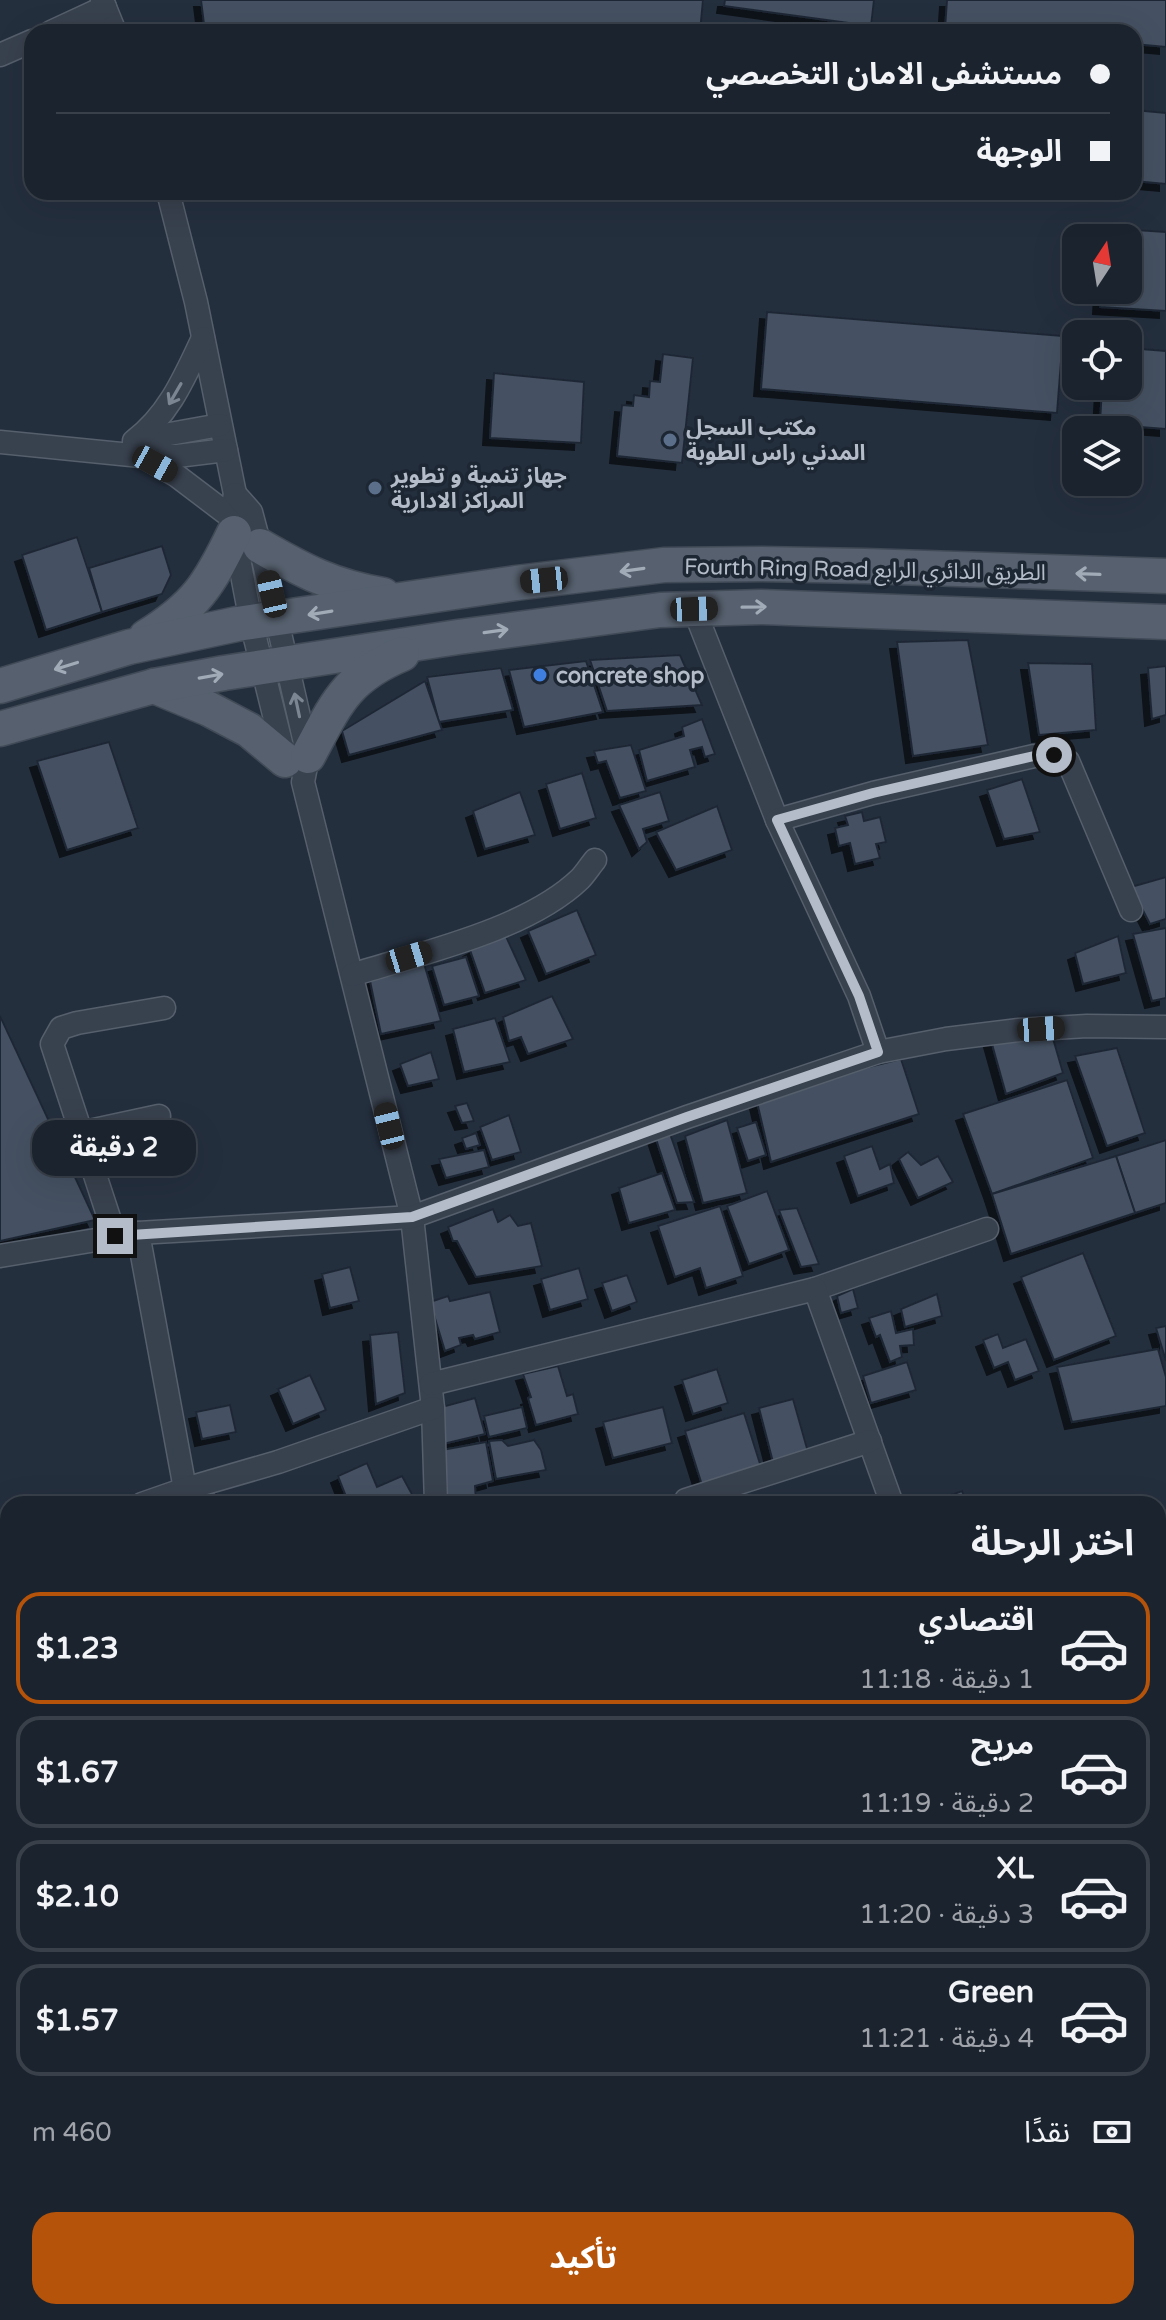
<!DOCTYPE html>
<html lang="ar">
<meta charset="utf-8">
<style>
:root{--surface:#1b232e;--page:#282f3a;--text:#f1f3f6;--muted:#a0a4aa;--line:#39404a;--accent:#b45309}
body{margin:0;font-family:"Varela Round","Noto Sans Arabic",sans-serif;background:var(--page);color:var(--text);direction:rtl;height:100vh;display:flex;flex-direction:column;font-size:30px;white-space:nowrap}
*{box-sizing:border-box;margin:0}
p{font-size:26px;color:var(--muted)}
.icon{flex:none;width:44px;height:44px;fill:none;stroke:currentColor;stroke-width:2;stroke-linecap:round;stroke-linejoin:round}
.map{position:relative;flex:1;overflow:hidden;direction:ltr}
.panel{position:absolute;left:0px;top:1496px;width:1166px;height:824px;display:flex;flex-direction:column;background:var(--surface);border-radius:24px 24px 0 0;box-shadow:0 8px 32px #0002,0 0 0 2px var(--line);direction:rtl}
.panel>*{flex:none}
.hud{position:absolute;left:24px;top:24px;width:1118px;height:176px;border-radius:24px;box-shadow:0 8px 32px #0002,0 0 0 2px var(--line);direction:rtl;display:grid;align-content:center;height:176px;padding:0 32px;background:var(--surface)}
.needle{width:52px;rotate:12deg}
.tools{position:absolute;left:1062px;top:224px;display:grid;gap:16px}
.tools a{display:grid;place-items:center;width:80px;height:80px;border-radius:16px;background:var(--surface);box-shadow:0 8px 32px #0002,0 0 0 2px var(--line);font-size:40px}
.end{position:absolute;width:36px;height:36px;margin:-18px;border:10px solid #b4bcc9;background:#111;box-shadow:0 0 0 4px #111}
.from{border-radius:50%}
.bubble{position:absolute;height:56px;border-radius:24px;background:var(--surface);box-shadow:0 8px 32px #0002,0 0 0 2px var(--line);font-size:26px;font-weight:700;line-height:56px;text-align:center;direction:rtl}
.car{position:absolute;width:24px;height:48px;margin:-24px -12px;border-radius:10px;box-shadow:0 0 6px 2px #0007;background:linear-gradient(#222 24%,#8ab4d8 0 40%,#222 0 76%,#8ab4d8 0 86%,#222 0)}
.hud b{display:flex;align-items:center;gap:28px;height:76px;font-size:30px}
.hud b+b{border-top:2px solid var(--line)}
.hud i{width:20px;height:20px;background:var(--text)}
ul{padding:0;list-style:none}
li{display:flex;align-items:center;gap:24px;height:112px;margin:0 16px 12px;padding:0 16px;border:4px solid var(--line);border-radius:24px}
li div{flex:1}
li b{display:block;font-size:30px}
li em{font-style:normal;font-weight:700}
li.selected{border-color:var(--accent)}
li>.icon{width:72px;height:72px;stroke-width:1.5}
h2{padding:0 32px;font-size:36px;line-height:96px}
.pay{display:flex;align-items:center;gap:20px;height:88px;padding:0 32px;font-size:30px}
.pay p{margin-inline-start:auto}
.primary-button{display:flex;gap:16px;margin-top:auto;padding:16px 32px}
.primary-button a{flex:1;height:92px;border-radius:24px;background:var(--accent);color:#fff;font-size:32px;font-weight:700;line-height:92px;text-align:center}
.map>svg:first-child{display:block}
.building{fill:#455162;stroke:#1f2835;stroke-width:2;filter:url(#shadow)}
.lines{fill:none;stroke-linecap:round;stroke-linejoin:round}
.street-casing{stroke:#565f6c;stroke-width:25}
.primary-casing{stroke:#414a57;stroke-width:37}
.street{stroke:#38414e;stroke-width:22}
.primary{stroke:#56606e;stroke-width:34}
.oneway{stroke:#7c8592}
.oneway2{stroke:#a1aab7}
.route{stroke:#b4bcc9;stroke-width:10}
.service-dot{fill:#5c6f8a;stroke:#1d2633;stroke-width:3}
.shop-dot{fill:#3f7fe0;stroke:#1d2633;stroke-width:3}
.labels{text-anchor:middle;stroke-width:7;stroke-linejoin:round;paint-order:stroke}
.poi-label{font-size:22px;font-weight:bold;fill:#b4bcc9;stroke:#1d2633;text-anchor:start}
.street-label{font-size:22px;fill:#b4bcc9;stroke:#1d2633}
</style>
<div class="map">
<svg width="1166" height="2320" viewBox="0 0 1166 2320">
<defs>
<filter id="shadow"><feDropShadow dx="-7" dy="7" stdDeviation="0" flood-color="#0009"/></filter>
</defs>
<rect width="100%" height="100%" fill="#242f3e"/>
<g class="building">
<path d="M201,0H703L700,32H205Z"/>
<path d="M725,0H874L871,26L724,6Z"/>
<path d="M947,0H1166V47L1134,44V32H977L945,29Z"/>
<path d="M1134,110L1166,113V184L1134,181Z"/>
<path d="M1105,228L1166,232V311L1100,307L1101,290H1128V238H1104Z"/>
<path d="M767,312L1063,336L1057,413L761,389Z"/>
<path d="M1128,348L1166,351V429L1100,424L1102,386H1128Z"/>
<path d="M663,354L693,358L682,463L617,456L622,405L633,406L634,395L649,397L650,381L660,382Z"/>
<path d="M494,373L584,382L581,443L490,438Z"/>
<path d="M77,537L102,612L46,630L22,555Z"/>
<path d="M162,546L171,575L162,594L102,612L89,568Z"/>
<path d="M968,640L988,745L913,756L897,642Z"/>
<path d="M680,655L702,705L607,711L590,660Z"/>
<path d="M586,661L603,712L524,727L509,670Z"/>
<path d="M1028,663L1092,664L1096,730L1039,735Z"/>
<path d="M1166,666V715L1152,719L1148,668Z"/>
<path d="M501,668L513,710L439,722L427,677Z"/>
<path d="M425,681L442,730L349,755L342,731Z"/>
<path d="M702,719L715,754L705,757L702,747L690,750L695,767L647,781L639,750L684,736L682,727Z"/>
<path d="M109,742L138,828L67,850L37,761Z"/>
<path d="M631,745L646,791L620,798L606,761L598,763L594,751Z"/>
<path d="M582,773L596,818L560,829L546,784Z"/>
<path d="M1022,779L1040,832L1004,839L987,790Z"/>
<path d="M520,792L535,835L485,849L473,811Z"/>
<path d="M660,792L669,821L643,829L647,842L639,849L619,805Z"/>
<path d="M717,806L732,850L676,870L656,832Z"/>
<path d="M862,812L864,821L880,817L886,842L876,844L880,858L855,864L850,843L839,846L835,828L848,825L845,816Z"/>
<path d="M1166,877V919L1150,924L1131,887Z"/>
<path d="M577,910L596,955L546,974L528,931Z"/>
<path d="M1166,928V998L1152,1001L1133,934Z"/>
<path d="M504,932L526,980L485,993L470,950Z"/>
<path d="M1118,936L1126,973L1083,984L1075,953Z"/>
<path d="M466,957L479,996L444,1005L432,966Z"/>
<path d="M423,960L441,1021L381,1034L369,976Z"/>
<path d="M552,996L573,1039L528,1054L521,1037L509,1041L503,1017Z"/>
<path d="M0,1016L95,1220L0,1241Z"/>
<path d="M495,1018L510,1062L464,1072L453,1029Z"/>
<path d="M1052,1035L1063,1073L1006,1094L990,1037Z"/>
<path d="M1117,1048L1145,1133L1107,1146L1075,1056Z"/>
<path d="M431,1052L439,1079L408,1086L400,1064Z"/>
<path d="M901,1059L919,1114L771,1162L757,1102L816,1080Z"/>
<path d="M1067,1080L1093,1158L992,1194L963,1114Z"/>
<path d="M467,1103L474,1121L462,1123L455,1106Z"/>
<path d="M509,1115L521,1152L492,1160L480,1127Z"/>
<path d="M727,1120L747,1193L703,1203L685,1136Z"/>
<path d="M756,1122L766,1155L748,1161L737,1128Z"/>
<path d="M669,1131L694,1202L677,1203L655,1136Z"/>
<path d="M476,1133L480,1145L466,1149L462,1138Z"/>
<path d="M1166,1140V1203L1135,1213L1116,1156Z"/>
<path d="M872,1146L880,1169L890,1164L894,1183L858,1196L844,1156Z"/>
<path d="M484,1150L489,1167L446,1178L439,1159Z"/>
<path d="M908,1152L921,1165L938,1156L953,1182L918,1198L899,1159Z"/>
<path d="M1116,1156L1135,1213L1011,1254L992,1194Z"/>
<path d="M662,1173L675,1210L629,1223L619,1188Z"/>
<path d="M767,1191L789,1250L749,1264L727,1206Z"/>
<path d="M720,1206L743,1276L706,1288L700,1268L675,1277L658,1226Z"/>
<path d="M797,1208L819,1264L801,1267L779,1210Z"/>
<path d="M493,1209L498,1222L510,1215L518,1226L531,1223L542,1266L476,1277L457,1241H453L448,1227Z"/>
<path d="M1083,1253L1116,1336L1054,1360L1021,1277Z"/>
<path d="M350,1267L359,1301L330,1308L322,1274Z"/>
<path d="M579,1268L588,1299L550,1310L541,1279Z"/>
<path d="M627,1275L637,1302L612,1311L602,1283Z"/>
<path d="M853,1289L858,1308L841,1313L837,1296Z"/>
<path d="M490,1292L500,1332L475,1339L473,1335L459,1338L461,1345L445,1351L430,1302L448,1296L450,1301Z"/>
<path d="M937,1294L942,1316L905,1327L901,1309Z"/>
<path d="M891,1311L896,1333L913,1329L914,1345L900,1346L902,1357L890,1362L880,1335L876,1337L869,1318Z"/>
<path d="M1166,1326V1361L1156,1328Z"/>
<path d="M398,1332L405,1393L376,1404L370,1335Z"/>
<path d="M998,1334L1003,1348L1026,1339L1039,1371L1015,1380L1008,1362L994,1368L983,1340Z"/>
<path d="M1158,1349L1166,1377V1406L1072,1422L1057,1367Z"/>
<path d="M907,1362L916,1390L871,1403L863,1376Z"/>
<path d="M558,1366L567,1396L573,1394L578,1414L536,1425L528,1398L531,1397L523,1374Z"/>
<path d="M717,1369L728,1403L693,1414L682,1380Z"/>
<path d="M310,1375L326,1410L293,1424L278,1389Z"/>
<path d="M475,1398L485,1434L443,1444L438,1408Z"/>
<path d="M793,1399L808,1452L773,1462L759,1408Z"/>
<path d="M230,1405L236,1432L202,1439L196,1412Z"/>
<path d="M522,1407L527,1428L489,1437L484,1416Z"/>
<path d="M663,1407L672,1443L613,1458L603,1422Z"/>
<path d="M744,1413L761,1467L702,1485L685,1431Z"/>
<path d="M502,1440L508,1446L534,1440L541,1450L546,1470L496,1479L489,1441Z"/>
<path d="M486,1442L493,1481L475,1486L476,1501L463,1504H443L442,1450Z"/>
<path d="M367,1463L377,1487L402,1476L413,1496L395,1504H349L338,1476Z"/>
<path d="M215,1491L220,1504H193L191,1499Z"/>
<path d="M962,1491L967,1504H936L935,1501Z"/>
<path d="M90,2312H156L160,2320H83L81,2316Z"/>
<path d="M209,2312H264L251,2320H214Z"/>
<path d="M479,2312H512L513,2320H480Z"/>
</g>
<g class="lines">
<defs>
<g id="street">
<path d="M102,0L115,32"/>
<path d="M51,32L105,7"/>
<path d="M0,55L32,41"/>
<path d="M168,192L196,302L235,494L231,517L251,622L285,759"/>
<path d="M142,439L220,425"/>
<path d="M134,441C169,415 185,376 203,338"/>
<path d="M0,442L141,456H177L226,450"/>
<path d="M142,456L177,476L231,517"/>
<path d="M235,494L251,512L260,546L308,756L303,782L412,1217L433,1408L436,1504"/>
<path d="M694,609L777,820L859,996L878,1052"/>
<path d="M777,820L873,793L1034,756L1054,755L1068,761L1131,910"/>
<path d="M352,975C421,953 527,930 580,879C585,874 590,866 595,860"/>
<path d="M80,1133L159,1116"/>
<path d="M138,1233L185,1489"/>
<path d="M115,1236L52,1044L61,1028L77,1023L164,1008"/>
<path d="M0,1256L138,1233L412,1217L687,1117L878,1052L946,1039L1019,1030L1087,1026L1166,1027"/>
<path d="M815,1289L987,1229"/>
<path d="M431,1384L815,1289L892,1504"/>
<path d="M686,1500L870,1441"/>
<path d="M142,1504L185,1489L278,1462L433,1408"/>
<path d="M0,1554L8,1551"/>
<path d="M1158,1785L1166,1786"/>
<path d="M0,1816L8,1812"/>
<path d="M1158,2222L1166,2219"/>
<path d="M0,2312L4,2320"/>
<path d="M309,2312L313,2320"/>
<path d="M458,2312V2320"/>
<path d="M593,2312L596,2318"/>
<path d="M779,2312L782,2320"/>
<path d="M1077,2312L1079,2320"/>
<path d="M370,2320L387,2312"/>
<path d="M916,2320L934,2312"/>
</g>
<g id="primary">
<path d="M260,546C303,571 334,587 383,595"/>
<path d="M146,637C196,606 209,585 234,533"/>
<path d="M0,686L129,647L237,624L516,583L664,565L762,564L865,566L1166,576"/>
<path d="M154,686L209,709L249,730L285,760"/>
<path d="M0,729L154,686L224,673L458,637L660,610L761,607L1166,622"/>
<path d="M308,756C336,704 345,678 402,654"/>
</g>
</defs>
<use href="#street" class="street-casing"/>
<use href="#primary" class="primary-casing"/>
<use href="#street" class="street"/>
<use href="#primary" class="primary"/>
</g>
<defs><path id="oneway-shaft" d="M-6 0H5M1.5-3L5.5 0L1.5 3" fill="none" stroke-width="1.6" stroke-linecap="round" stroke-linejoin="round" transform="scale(2)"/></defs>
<g class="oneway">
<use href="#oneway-shaft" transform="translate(175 394) rotate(120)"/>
<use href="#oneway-shaft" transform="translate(297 705) rotate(-102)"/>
</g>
<g class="oneway2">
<use href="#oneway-shaft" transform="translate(632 570) rotate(172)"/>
<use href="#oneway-shaft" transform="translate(1088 574) rotate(-178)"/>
<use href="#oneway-shaft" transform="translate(754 607) rotate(-1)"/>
<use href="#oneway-shaft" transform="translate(320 613) rotate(171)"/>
<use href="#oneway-shaft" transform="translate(496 631) rotate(-8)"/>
<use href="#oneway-shaft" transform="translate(66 666) rotate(163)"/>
<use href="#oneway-shaft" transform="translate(211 676) rotate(-10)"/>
</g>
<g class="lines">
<path class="route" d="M115,1236L412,1217L687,1117L878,1052L859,996L777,820L873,793L1034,756L1054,755"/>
</g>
<g class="service-dot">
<circle cx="670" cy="440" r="8"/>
<circle cx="375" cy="488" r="8"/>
</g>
<circle class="shop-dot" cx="540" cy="675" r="8"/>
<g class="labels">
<g class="poi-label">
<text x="686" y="435">مكتب السجل<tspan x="686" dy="25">المدني راس الطوبة</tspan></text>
<text x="391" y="483">جهاز تنمية و تطوير<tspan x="391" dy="25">المراكز الادارية</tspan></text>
<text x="556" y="683">concrete shop</text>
</g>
<g class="street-label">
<text transform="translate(865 569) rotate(1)" y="8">Fourth Ring Road الطريق الدائري الرابع</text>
</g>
</g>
</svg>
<div class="tools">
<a><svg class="needle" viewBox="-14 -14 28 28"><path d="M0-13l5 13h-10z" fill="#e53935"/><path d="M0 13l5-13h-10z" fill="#a0a4aa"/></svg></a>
<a><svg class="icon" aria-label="locate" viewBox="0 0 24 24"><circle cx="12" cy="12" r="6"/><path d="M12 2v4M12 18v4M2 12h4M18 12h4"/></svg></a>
<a><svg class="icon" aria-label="layers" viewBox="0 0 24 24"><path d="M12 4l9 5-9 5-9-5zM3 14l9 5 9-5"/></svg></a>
</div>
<i class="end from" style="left:1054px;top:755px"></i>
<i class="end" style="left:115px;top:1236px"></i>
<div class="bubble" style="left:32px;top:1120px;width:164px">2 دقيقة</div>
<i class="car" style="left:155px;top:464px;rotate:119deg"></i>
<i class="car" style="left:544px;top:580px;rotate:264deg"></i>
<i class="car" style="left:272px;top:594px;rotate:347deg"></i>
<i class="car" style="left:694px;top:609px;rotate:88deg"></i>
<i class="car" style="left:409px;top:957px;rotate:73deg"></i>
<i class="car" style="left:1041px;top:1029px;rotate:86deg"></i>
<i class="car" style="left:389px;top:1126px;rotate:346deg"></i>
<div class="hud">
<b><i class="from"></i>مستشفى الامان التخصصي</b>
<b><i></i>الوجهة</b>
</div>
<section class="panel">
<h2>اختر الرحلة</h2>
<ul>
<li class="selected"><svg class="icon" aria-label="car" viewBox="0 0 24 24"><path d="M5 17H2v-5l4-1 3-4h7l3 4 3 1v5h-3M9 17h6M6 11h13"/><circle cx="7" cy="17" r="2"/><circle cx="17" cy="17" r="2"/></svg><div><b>اقتصادي</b><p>1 دقيقة · 11:18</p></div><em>$1.23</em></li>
<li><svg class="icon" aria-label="car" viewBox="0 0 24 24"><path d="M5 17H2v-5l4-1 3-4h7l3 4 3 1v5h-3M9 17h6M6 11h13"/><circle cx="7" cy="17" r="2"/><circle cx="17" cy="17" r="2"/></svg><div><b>مريح</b><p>2 دقيقة · 11:19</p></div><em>$1.67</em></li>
<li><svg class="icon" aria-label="car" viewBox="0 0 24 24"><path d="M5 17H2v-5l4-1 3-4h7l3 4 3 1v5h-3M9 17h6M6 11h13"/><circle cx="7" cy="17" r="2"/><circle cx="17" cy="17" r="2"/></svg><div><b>XL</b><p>3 دقيقة · 11:20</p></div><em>$2.10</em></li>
<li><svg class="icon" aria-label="car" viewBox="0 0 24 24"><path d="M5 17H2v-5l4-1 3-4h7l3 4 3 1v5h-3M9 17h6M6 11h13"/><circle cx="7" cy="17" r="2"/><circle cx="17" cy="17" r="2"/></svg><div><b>Green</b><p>4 دقيقة · 11:21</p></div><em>$1.57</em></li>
</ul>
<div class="pay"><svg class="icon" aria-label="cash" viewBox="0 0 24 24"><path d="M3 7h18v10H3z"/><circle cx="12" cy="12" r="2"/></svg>نقدًا<p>460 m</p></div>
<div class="primary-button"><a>تأكيد</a></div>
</section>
</div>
